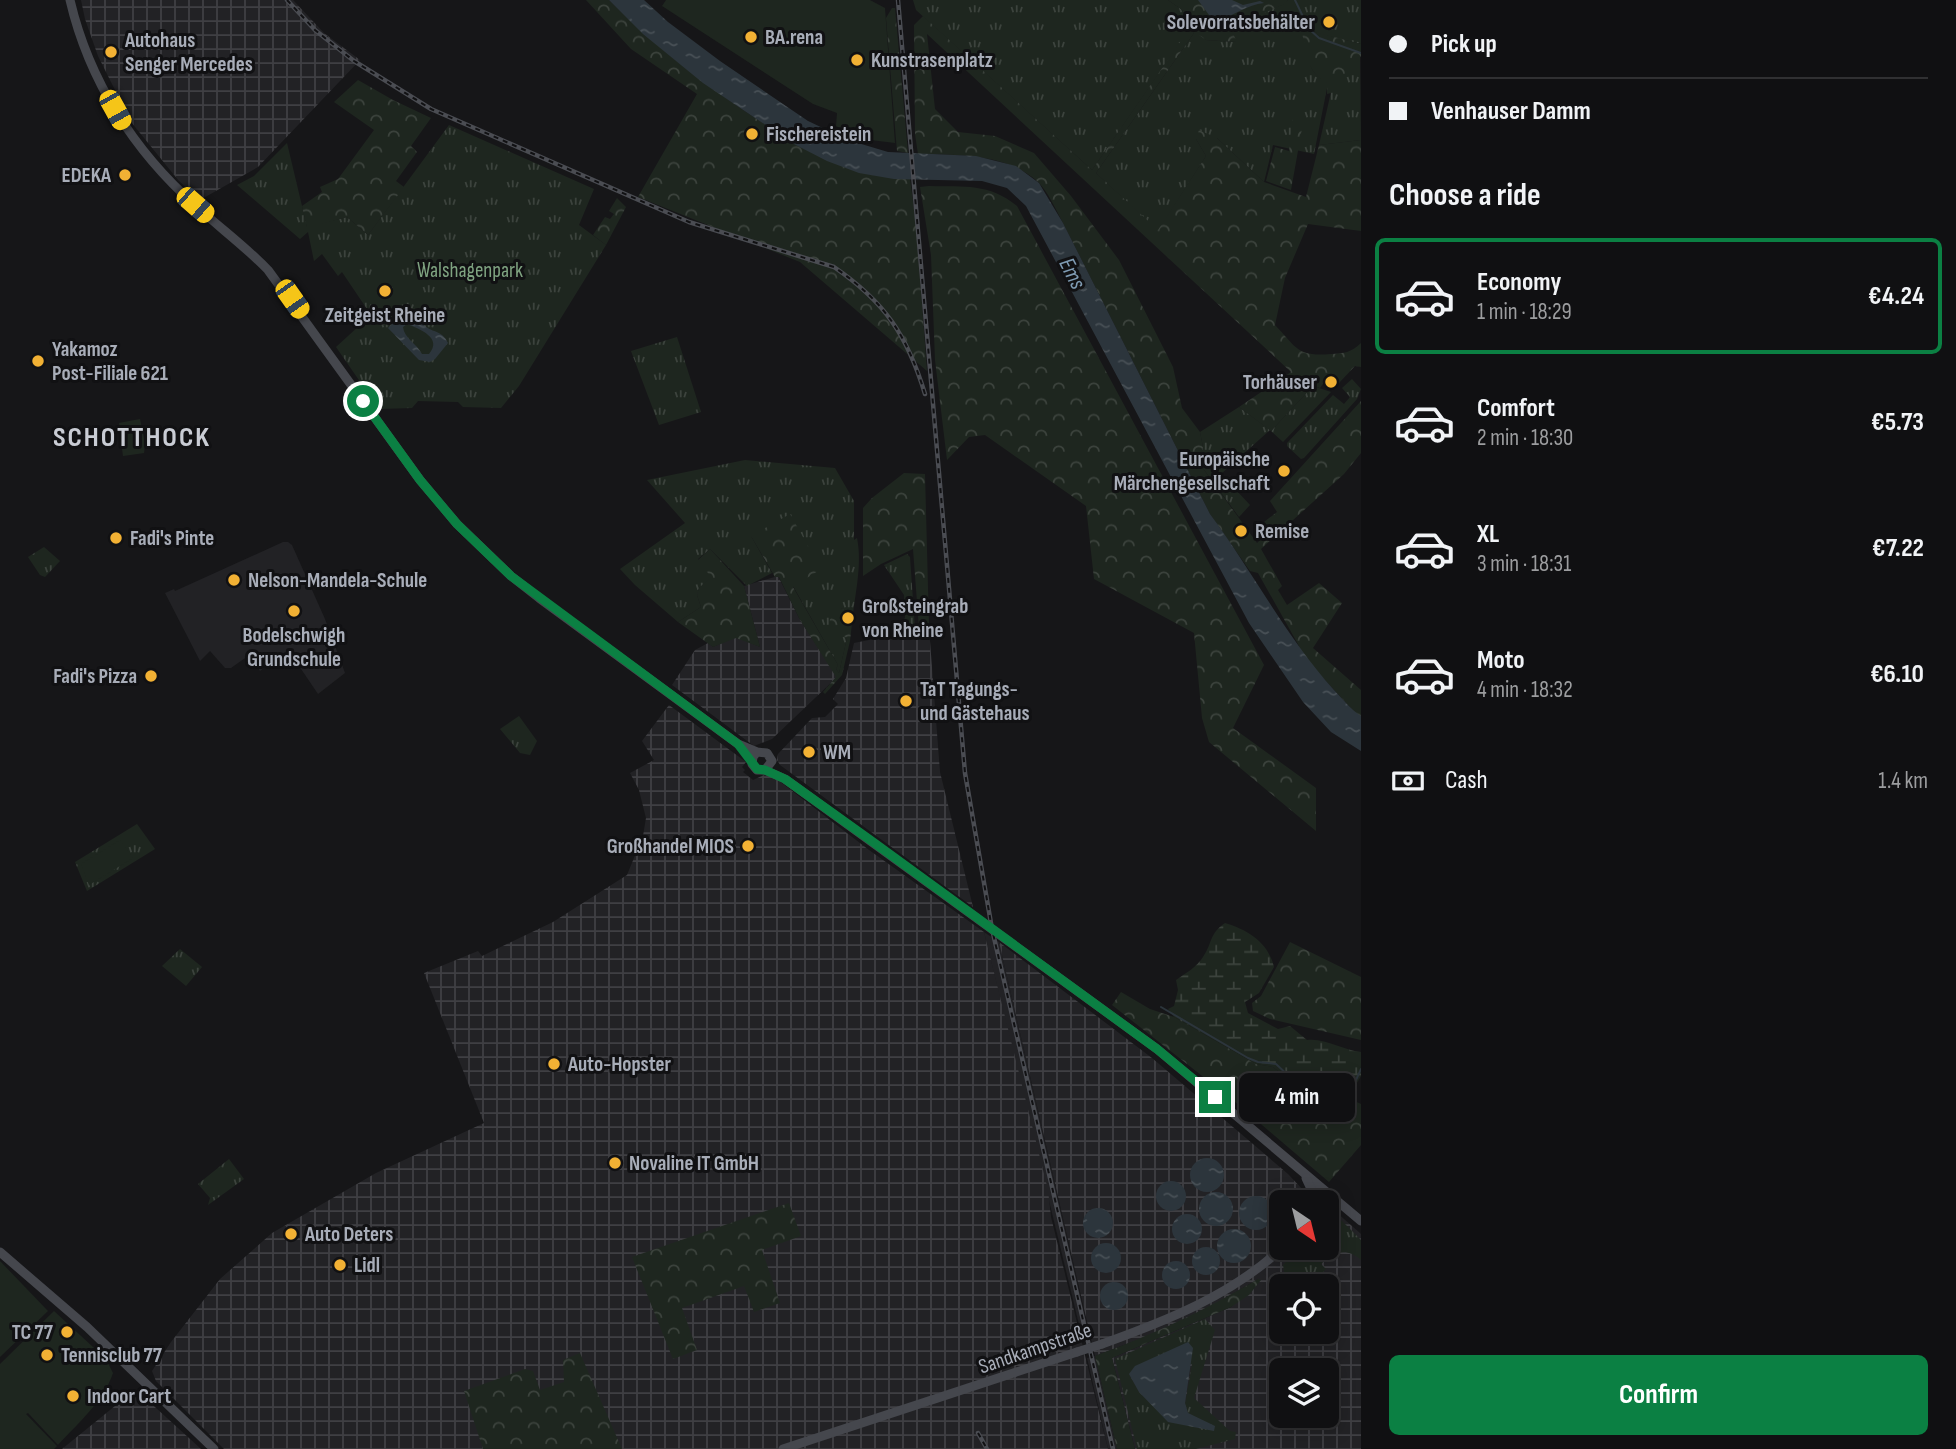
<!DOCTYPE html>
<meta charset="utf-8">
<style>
:root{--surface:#101012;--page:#19191b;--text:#f1f3f6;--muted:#9c9d9f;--line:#303032;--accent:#0b8043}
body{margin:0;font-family:"Sofia Sans Condensed",sans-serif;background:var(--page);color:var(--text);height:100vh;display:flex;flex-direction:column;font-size:26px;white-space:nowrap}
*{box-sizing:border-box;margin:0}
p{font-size:23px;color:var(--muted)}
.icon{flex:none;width:38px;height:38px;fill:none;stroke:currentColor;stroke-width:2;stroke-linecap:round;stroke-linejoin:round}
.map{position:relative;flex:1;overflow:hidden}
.drawer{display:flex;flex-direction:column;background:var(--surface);width:595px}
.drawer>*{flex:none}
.banner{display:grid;align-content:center;height:154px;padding:0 28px;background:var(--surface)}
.needle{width:46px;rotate:145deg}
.tools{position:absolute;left:1269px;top:1190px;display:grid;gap:14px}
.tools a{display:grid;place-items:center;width:70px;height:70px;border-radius:10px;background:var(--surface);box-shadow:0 4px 18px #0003,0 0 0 2px var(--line);font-size:35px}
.end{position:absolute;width:32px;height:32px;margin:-16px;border:9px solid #0b8043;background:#fff;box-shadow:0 0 0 4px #fff}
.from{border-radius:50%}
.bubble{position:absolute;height:49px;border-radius:10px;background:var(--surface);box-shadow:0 4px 18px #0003,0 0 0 2px var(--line);font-size:23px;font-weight:700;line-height:49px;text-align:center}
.car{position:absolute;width:21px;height:42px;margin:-21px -10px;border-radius:9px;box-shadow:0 0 5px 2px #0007;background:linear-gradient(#f5c518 24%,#345 0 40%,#f5c518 0 76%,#345 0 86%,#f5c518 0)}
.banner b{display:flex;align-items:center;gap:24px;height:66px;font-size:26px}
.banner b+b{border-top:2px solid var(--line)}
.banner i{width:18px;height:18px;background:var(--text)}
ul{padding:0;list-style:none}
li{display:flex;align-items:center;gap:21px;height:116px;margin:0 14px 10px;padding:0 14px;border:4px solid transparent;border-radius:10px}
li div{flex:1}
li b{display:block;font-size:26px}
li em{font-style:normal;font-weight:700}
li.current{border-color:var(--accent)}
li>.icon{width:63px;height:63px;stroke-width:1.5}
h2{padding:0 28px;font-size:32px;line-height:84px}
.pay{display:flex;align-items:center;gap:18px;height:77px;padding:0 28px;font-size:26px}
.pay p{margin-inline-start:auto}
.cta{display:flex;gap:14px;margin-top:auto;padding:14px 28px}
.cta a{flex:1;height:80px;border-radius:10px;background:var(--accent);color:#fff;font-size:28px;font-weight:700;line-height:80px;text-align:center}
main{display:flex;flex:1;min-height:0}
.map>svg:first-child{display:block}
.built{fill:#222225}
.industrial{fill:url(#industrial-grid);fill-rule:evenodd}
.grass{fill:url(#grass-tufts);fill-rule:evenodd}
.forest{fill:url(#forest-crowns)}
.wetland{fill:url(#wetland-marsh)}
.pitch{fill:#1e261f}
.water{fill:url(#water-ripples);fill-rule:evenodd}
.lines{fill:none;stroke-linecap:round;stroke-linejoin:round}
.stream{stroke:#2c353c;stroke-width:2}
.secondary{stroke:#45474d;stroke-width:9}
.rail-casing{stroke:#4a4c52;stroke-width:4.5}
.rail{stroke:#111113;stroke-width:2;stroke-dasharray:5;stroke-linecap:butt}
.secondary-bridge{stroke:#45474d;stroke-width:9}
.route{stroke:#0b8043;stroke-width:9}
.poi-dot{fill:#f2b134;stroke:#111113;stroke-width:2.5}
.labels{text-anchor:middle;stroke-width:6;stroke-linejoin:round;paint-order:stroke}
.poi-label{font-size:21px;font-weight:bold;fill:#a8adb8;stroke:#111113;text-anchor:start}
.park-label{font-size:21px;fill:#7fa381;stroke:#111113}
.street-label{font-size:21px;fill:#a8adb8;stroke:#111113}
.water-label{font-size:23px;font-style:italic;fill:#7f9bb3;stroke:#111113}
.district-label{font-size:28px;font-weight:bold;letter-spacing:2px;fill:#c9ccd4;stroke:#111113}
</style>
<main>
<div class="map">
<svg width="1361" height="1449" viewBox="0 0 1361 1449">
<defs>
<pattern id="industrial-grid" width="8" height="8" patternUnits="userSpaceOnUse" patternTransform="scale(1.75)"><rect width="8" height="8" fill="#222225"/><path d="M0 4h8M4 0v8" fill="none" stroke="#3f3f43"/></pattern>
<pattern id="grass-tufts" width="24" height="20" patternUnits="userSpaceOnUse" patternTransform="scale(1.75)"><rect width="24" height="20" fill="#1e261f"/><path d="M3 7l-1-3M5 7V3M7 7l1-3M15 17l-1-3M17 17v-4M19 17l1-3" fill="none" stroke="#3c433d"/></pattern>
<pattern id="forest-crowns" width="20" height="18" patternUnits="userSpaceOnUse" patternTransform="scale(1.75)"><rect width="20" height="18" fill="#1e261f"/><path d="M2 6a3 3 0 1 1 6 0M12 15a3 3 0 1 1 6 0" fill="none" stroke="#3c433d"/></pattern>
<pattern id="wetland-marsh" width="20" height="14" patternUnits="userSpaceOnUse" patternTransform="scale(1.75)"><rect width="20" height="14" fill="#1e261f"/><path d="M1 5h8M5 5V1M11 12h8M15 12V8" fill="none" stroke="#3c433d"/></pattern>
<pattern id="water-ripples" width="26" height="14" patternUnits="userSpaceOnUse" patternTransform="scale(1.75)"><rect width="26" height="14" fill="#2c353c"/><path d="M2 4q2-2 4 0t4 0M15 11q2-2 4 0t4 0" fill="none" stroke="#485056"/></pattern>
</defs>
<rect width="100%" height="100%" fill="#161618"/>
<g class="built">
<path d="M283,542H288L292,545L325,619L345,673L318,694L299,666L291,665L282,654L260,671L252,659L257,654L255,651L231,668H225L210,651L200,661L165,593L174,589L175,591Z"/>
<path d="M984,932L999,942L1090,1338L1083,1341Z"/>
<path d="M1095,1356L1117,1449H1108L1087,1358Z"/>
</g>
<g class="industrial">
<path d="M81,0H293L324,33L360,60L258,167L200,200L179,181L131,122L98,56L85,19Z"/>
<path d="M778,576L800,620L837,677L772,739L754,746L672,685L695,650L708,643L713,647L736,637L760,647L744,586Z"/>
<path d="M929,628L940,772L973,907L780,765L777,760L778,754L812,718L825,717L838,704L833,699L846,678L854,643Z"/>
<path d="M669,705L746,762L742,767L745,770L743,772L753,780L764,775L774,777L869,850L984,932L1048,1190L1051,1217L1108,1449H224L156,1381L152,1371L171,1342L220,1279L272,1233L376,1173L484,1123L424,973L478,951L482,956L553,922L627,875L643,836L646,818L639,790L630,773L654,760L642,741Z"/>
<path d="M999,942L1152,1058L1288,1174L1304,1191L1324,1202H1281V1248H1326L1327,1204L1361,1234V1449H1135L1112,1358L1231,1307L1258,1279L1217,1303L1158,1332L1095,1356ZM1281,1286H1326V1332H1281ZM1281,1370H1326V1416H1281Z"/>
<path d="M131,1393H137L144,1397L201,1449H62Z"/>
</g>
<g class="grass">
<path d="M913,0H1168L1188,14L1206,40L1236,42L1230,27L1284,4L1288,0H1361V44L1317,33L1297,20C1300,27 1303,34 1305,41C1311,62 1306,71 1328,83L1314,154L1273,145L1264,182L1217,138L1196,139L1206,156L1158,231L1096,173L1194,33L1189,30L1092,170L916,10Z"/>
<path d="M1360,55L1361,140L1319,145L1331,92Z"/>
<path d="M449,125L594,189L579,225L606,245L519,386L501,408L463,407L458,402L418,401L412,408L379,409L336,347L371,315L342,272L338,276L322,254L314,261L308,232L300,239L237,185L254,176L287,143L307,227L347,217L368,235Z"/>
<path d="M677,337L701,412L659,425L631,351Z"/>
<path d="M1352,379L1361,389L1357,399L1304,458L1301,459L1287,446V443L1333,395L1344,404L1350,397L1342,388Z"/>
<path d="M1313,386L1331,392L1283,442L1271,431Z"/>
<path d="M1239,407L1270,430L1221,474L1250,505L1239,517L1199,463L1203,447L1200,432Z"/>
<path d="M140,419L145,444L144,453L123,456L119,423Z"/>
<path d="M745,460L835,468L854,501V540L857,538C862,563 856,589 853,614L841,608L847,638L839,673L836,669L838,665L793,586L751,536L772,573L747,586L710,549L698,559L712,577L699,588L697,595L701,607L678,622L635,585L620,569L685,523L647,480Z"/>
<path d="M44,547L60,561L45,577L40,575L28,557Z"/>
<path d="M907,554L910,557L915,629L905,624H899L905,618L904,595L884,565Z"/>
<path d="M519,716L537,741L530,755L520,753L500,729Z"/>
<path d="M137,824L155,849L87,891L75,862Z"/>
<path d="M180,949L202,967L186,986L162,966Z"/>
<path d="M229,1159L244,1179L208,1205L210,1198L198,1184Z"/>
<path d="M1334,1219L1342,1221L1361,1240V1260C1346,1247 1334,1252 1321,1264L1326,1269L1311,1286H1283L1285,1277L1283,1265L1300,1248H1326L1327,1224Z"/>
<path d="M1205,1319L1215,1330L1194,1398L1230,1431L1236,1432L1235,1439L1196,1449H1137L1115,1359ZM1192,1364L1185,1404L1188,1413L1199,1419L1168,1421L1139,1392L1129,1374Z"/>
</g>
<g class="forest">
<path d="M586,0H609C652,43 698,80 749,114C800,147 848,177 910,179L916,225L927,371L800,262L638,197L697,94L631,49Z"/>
<path d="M1168,0H1288L1285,4L1230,27L1237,42L1206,40L1195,32L1188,14Z"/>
<path d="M892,8H895L908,153L897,151L886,18Z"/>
<path d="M923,16L1092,170L1189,29L1194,33L1096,173L1158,230L1206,156L1196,139L1199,130L1217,138L1264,182L1306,197L1319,145L1361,140V231L1308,224L1285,278L1275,325C1297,348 1297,357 1331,354C1344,353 1351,353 1361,343V367L1355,366L1338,384L1329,375L1320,388L1313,386L1271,431L1239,407L1291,372L927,34L935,109L958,132L995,136L1034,153L1071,196L1119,260L1173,367L1182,408L1200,432L1203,447L1199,463L1257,543L1269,532L1264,522L1277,512L1270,501L1361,401V453L1344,474L1261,549L1282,586L1278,590L1287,605L1319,583L1342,603L1313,648L1361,690V719L1300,653L1299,646L1258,573L1250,571L1210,514L1063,223C1056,210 1048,191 1037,181C1005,153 958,155 918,154L915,134L914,25Z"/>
<path d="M1300,28L1361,44V56L1331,93L1327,94V83C1303,70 1309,51 1300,28Z"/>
<path d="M358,80L393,100L431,118L411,146L417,152L396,181L404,187L368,235L347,217L307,228L302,206L322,192L320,187L338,179L374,130L334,102Z"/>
<path d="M1293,115L1304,117L1291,190L1266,181L1275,147L1289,151Z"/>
<path d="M929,186C964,187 989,183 1017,206L1264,665L1233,728L1316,788V831L1209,742L1202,718L1194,633L1094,579L1086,506L985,435L969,437L947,460L935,360L931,255L920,187Z"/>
<path d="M617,198L626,207L606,245L593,235L605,217L610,219L614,214L609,211Z"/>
<path d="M904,473L925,474L929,626L919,628L913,549L881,564L863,576V508L872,498Z"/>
<path d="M790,514L821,569L793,587L838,665L836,669L839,673L847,638L829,626L830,619L841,608L853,614L850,641L842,675L825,694L823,692L836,677L800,620L779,577H775L751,536Z"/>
<path d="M710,549L744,586L760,647L736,638L713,647L678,622L701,607L697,595L699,588L711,577L698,560Z"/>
<path d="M1290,942L1361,977V1040L1270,1019L1253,1011L1252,1003L1261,996Z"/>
<path d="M1121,992L1150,1009L1174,1017L1256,1064L1273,1067L1288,1079L1320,1088L1322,1093L1348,1098L1361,1104V1145L1329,1182L1234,1101L1112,1005Z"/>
<path d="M789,1203L801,1236L762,1250L780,1303L754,1312L744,1286L682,1308L697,1350L673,1359L632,1257Z"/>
<path d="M1258,1279L1261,1280L1249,1295L1231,1307L1112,1358L1135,1449H1117L1095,1356C1154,1334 1204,1311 1258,1279Z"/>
<path d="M580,1353L622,1449H483L464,1391L525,1369L533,1371L540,1390L564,1382L563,1360Z"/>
</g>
<path class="wetland" d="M1225,923C1248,930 1268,942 1274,967L1259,993L1245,1002L1248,1013L1278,1029L1290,1026L1307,1040C1326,1038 1342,1050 1361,1052V1076L1348,1098L1322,1093L1320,1088L1309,1087L1288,1079L1273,1067L1256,1064L1174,1017L1168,1009L1174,1006L1178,990L1176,980C1186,973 1197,967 1203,957C1213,942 1209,934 1225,923Z"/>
<g class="pitch">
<path d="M666,0H870L885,8L895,143L862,139L836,126L837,113L813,104L662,6Z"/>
<path d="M120,840L133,858L89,885L81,864Z"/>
<path d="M0,1261L48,1311L0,1357Z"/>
<path d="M54,1311L106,1359L113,1373C104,1401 78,1423 58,1445L28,1413L26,1414L57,1446L54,1449H0V1364Z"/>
</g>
<g class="water">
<path d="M609,0H644L668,22L720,61L808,121L848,140L888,152L976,156L1016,166L1039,183L1063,223L1210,514C1253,572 1286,637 1334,690C1343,699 1350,709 1361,716V751L1331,732L1303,702L1249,623L1026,206L1007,188L982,181L894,179L859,173L827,161L794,144L703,83L643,34Z"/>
<path d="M1198,0H1232L1243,5L1260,1L1264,3C1247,5 1234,15 1218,21L1209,15Z"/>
<path d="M411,315C418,318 420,323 425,326C433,333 442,330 448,343L435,359L430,362L419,360L388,328L398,318ZM407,324C420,329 443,338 429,354H422C417,344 404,338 403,327Z"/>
<circle cx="1207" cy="1175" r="17"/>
<circle cx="1171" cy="1196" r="15"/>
<circle cx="1216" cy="1209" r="17"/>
<circle cx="1256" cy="1213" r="17"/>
<circle cx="1098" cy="1223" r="15"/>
<circle cx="1187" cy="1229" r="15"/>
<circle cx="1234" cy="1246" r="17"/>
<circle cx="1106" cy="1258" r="15"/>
<circle cx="1206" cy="1261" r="14"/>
<circle cx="1176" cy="1275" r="14"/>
<circle cx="1114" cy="1296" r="14"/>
<path d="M1188,1342L1193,1348L1185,1403L1188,1413L1215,1426L1214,1431L1168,1422L1139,1392L1129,1374L1135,1366Z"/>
</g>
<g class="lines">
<g class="stream">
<path d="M1295,0L1309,29L1319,38L1361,53"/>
<path d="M1161,1007L1248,1058L1258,1062L1276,1064L1290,1077L1310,1083L1323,1080C1332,1088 1330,1091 1345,1095L1351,1091L1361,1069"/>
</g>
<g class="secondary">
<path d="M70,0C89,81 134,151 196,206C220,228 246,247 268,270L420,480L457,524L511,576L539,598L738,744L757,752L767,753L772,761L765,770H757L752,764L753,757L757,752"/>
<path d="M765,770L785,779L1157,1049L1361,1221"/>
<path d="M1306,1178L1313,1193L1315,1202"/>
<path d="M0,1252L87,1327L214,1449"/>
<path d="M1102,1344C1166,1321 1232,1295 1282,1248"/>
<path d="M783,1449L1077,1352"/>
</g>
<defs>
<g id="rail">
<path d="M287,0L315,30L354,61L431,109L689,222L834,267C885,302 907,335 925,394"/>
<path d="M898,0L965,773L992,929L1113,1449"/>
<path d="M978,1433L987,1449"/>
</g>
</defs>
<use href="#rail" class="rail-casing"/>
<use href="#rail" class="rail"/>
<path class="secondary-bridge" d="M1077,1352L1102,1344"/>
</g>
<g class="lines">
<path class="route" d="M363,401L420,480L457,524L511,576L738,744L757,769L765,770L785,779L873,842L1157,1049L1215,1097"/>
</g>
<g class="poi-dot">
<circle cx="1329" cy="22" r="7"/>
<circle cx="751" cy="37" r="7"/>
<circle cx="111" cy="52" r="7"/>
<circle cx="857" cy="60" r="7"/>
<circle cx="752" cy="134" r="7"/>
<circle cx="125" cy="175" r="7"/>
<circle cx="385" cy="291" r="7"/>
<circle cx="38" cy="361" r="7"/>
<circle cx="1331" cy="382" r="7"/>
<circle cx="1284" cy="471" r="7"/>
<circle cx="1241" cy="531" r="7"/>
<circle cx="116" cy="538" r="7"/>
<circle cx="234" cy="580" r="7"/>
<circle cx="294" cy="611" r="7"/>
<circle cx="848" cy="618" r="7"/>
<circle cx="151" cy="676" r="7"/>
<circle cx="906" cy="701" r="7"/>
<circle cx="809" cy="752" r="7"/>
<circle cx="748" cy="846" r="7"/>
<circle cx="554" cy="1064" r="7"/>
<circle cx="615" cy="1163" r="7"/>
<circle cx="291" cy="1234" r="7"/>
<circle cx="340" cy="1265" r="7"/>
<circle cx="67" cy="1332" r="7"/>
<circle cx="47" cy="1355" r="7"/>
<circle cx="73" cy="1396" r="7"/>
</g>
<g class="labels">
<g class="poi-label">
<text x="1315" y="29" text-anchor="end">Solevorratsbehälter</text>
<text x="765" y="44">BA.rena</text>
<text x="125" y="47">Autohaus<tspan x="125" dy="24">Senger Mercedes</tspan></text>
<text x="871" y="67">Kunstrasenplatz</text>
<text x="766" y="141">Fischereistein</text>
<text x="111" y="182" text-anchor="end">EDEKA</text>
<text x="385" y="322" text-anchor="middle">Zeitgeist Rheine</text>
<text x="52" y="356">Yakamoz<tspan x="52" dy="24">Post-Filiale 621</tspan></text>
<text x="1317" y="389" text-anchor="end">Torhäuser</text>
<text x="1270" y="466" text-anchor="end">Europäische<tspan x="1270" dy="24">Märchengesellschaft</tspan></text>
<text x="1255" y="538">Remise</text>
<text x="130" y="545">Fadi's Pinte</text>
<text x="248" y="587">Nelson-Mandela-Schule</text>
<text x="862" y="613">Großsteingrab<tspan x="862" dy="24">von Rheine</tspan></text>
<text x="294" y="642" text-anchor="middle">Bodelschwigh<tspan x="294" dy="24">Grundschule</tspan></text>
<text x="137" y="683" text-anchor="end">Fadi's Pizza</text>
<text x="920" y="696">TaT Tagungs-<tspan x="920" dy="24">und Gästehaus</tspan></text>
<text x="823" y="759">WM</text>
<text x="734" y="853" text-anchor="end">Großhandel MIOS</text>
<text x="568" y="1071">Auto-Hopster</text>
<text x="629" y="1170">Novaline IT GmbH</text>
<text x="305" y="1241">Auto Deters</text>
<text x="354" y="1272">Lidl</text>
<text x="53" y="1339" text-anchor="end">TC 77</text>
<text x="61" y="1362">Tennisclub 77</text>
<text x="87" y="1403">Indoor Cart</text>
</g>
<g class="park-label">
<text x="470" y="277">Walshagenpark</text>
</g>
<g class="street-label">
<text transform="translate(1035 1348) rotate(-19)" y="7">Sandkampstraße</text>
</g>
<g class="water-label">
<text transform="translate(1073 273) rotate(63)" y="8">Ems</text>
</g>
<g class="district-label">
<text x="132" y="446">SCHOTTHOCK</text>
</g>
</g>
</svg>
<div class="tools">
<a><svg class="needle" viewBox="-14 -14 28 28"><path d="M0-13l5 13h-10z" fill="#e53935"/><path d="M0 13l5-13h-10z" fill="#9c9d9f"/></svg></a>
<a><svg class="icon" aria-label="locate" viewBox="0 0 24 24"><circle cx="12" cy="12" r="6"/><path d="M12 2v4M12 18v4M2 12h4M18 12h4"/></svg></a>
<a><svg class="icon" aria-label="layers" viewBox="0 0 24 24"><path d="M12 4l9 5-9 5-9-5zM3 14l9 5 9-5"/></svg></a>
</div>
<i class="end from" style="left:363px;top:401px"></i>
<i class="end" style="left:1215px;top:1097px"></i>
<div class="bubble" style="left:1239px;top:1073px;width:116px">4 min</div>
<i class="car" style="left:115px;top:110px;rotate:151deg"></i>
<i class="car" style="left:195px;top:205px;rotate:131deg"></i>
<i class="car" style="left:292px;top:299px;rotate:145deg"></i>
</div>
<section class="drawer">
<div class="banner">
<b><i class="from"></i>Pick up</b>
<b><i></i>Venhauser Damm</b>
</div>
<h2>Choose a ride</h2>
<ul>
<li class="current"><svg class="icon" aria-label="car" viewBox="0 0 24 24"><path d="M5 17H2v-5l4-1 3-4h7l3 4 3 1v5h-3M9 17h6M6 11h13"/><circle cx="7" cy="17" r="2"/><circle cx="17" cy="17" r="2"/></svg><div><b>Economy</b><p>1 min · 18:29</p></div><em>€4.24</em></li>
<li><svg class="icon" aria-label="car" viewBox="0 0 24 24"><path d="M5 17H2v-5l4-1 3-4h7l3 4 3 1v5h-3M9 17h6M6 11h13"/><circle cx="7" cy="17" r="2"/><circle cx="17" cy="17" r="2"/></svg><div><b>Comfort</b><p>2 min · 18:30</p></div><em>€5.73</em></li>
<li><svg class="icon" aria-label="car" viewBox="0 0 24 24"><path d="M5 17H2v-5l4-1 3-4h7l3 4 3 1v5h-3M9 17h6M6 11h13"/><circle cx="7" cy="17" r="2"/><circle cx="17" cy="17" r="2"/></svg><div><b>XL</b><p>3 min · 18:31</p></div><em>€7.22</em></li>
<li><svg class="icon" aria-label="car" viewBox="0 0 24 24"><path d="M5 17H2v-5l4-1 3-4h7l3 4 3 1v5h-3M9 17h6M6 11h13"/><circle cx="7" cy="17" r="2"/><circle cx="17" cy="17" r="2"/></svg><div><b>Moto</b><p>4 min · 18:32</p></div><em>€6.10</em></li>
</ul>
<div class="pay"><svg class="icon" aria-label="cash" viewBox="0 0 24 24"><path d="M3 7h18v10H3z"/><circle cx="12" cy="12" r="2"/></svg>Cash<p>1.4 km</p></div>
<div class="cta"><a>Confirm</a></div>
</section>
</main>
